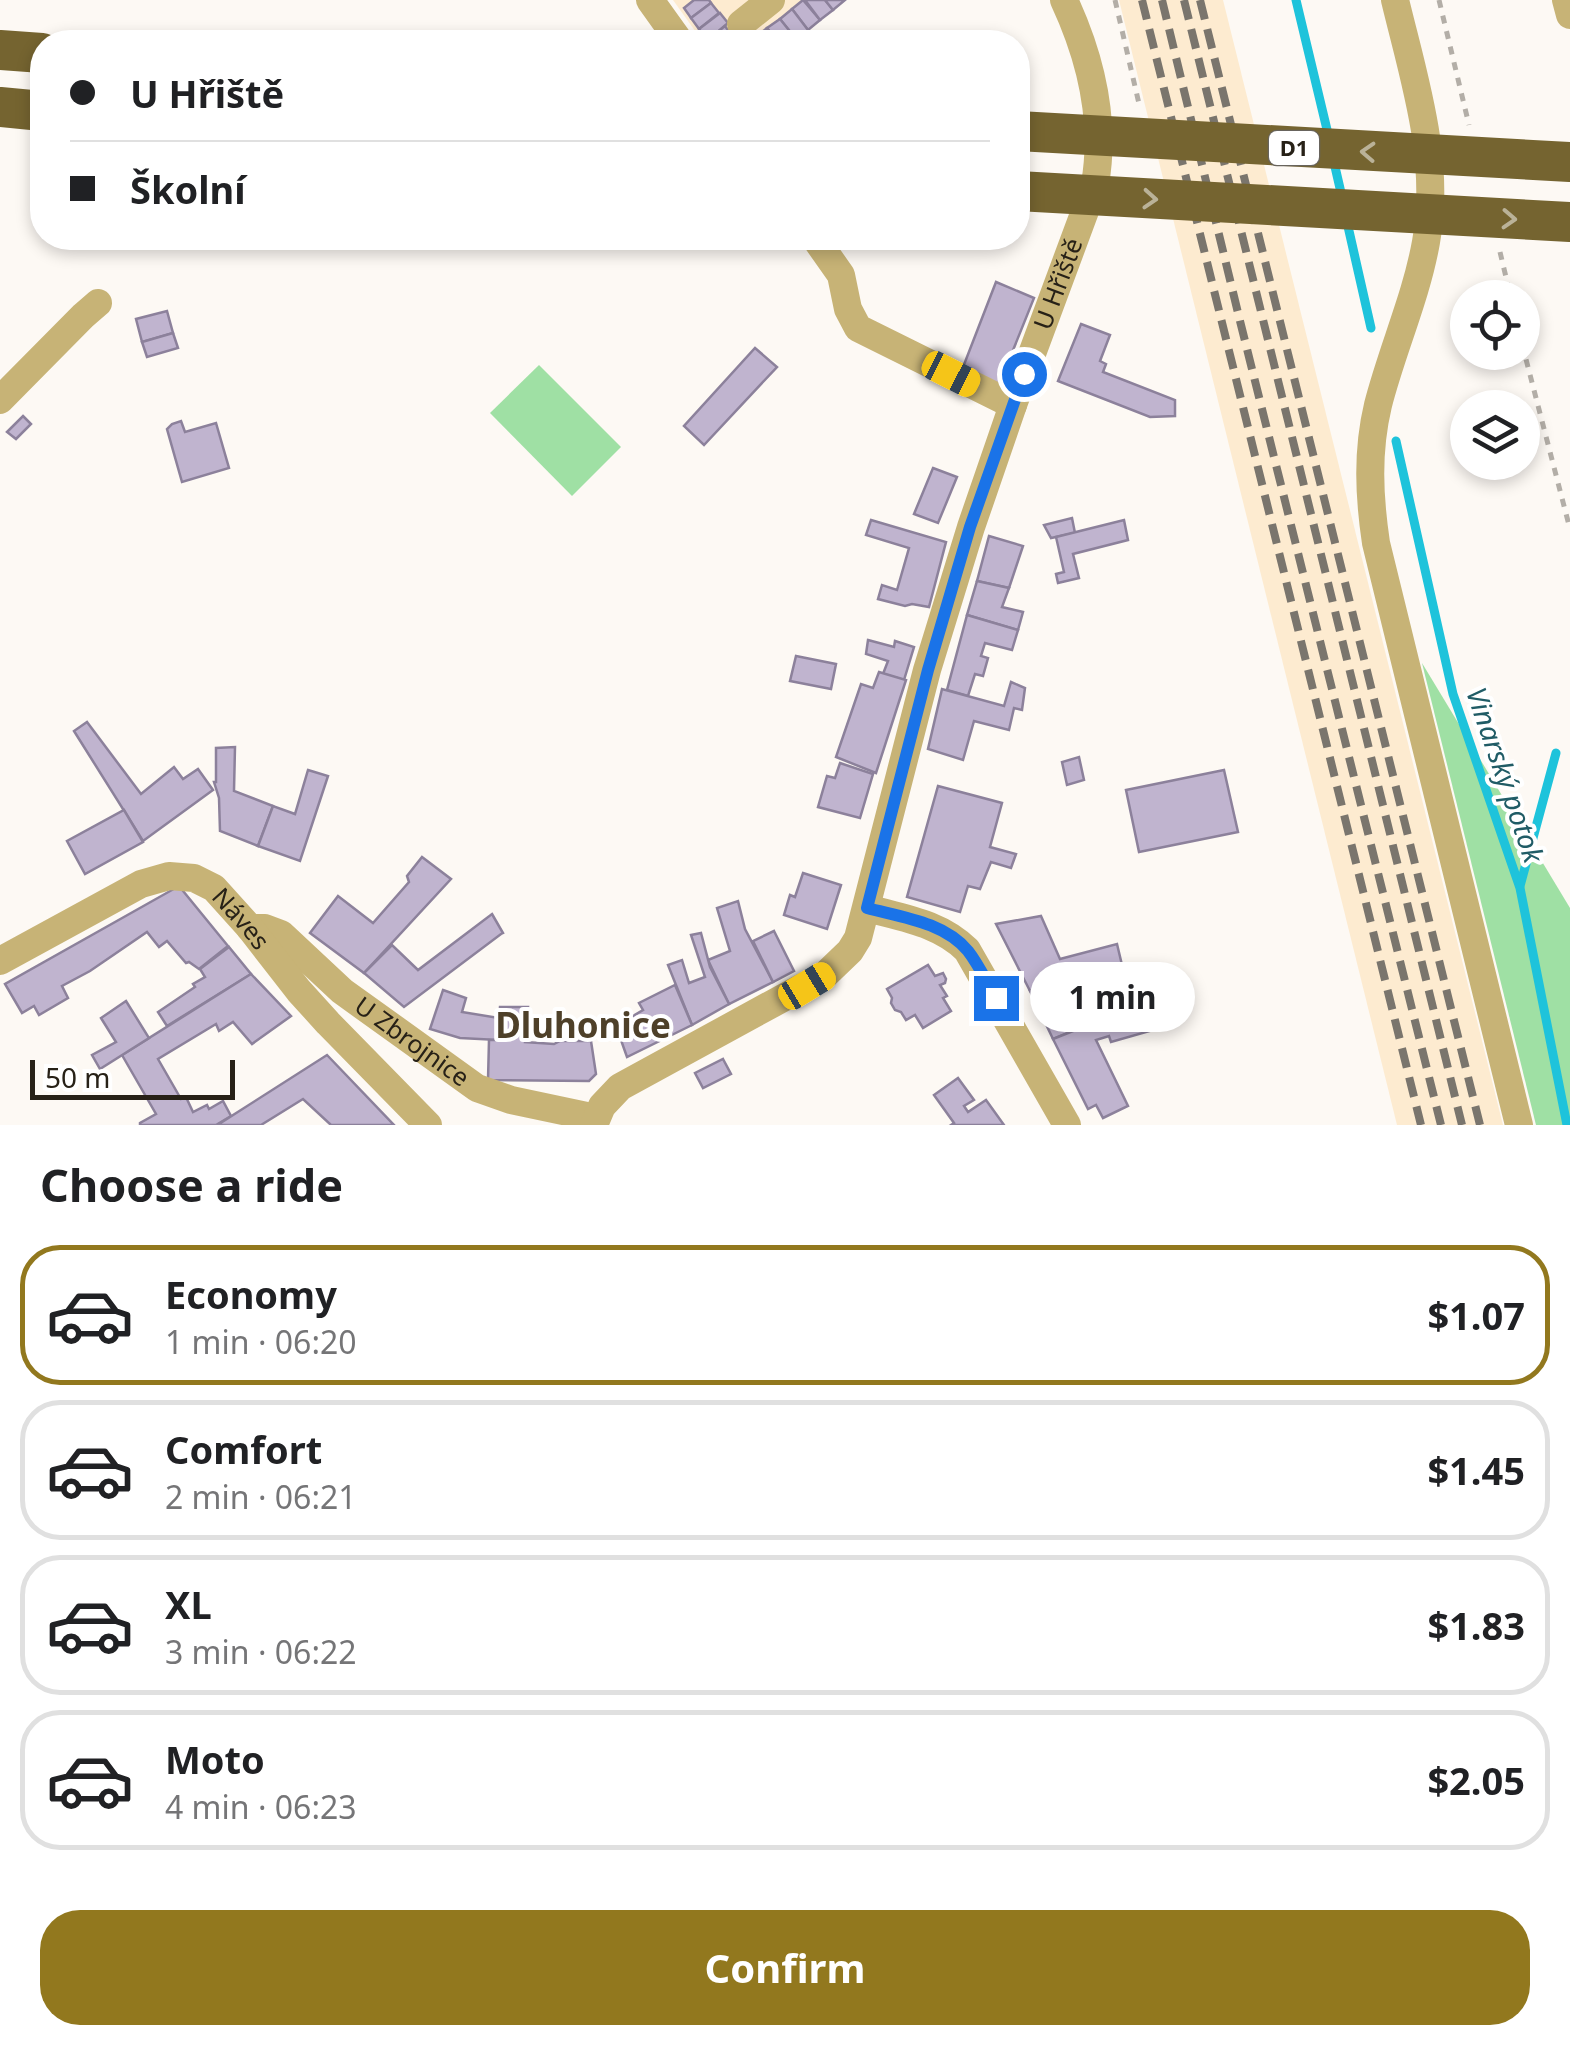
<!DOCTYPE html>
<meta charset="utf-8">
<style>
:root{--surface:#fff;--page:#f6f6f6;--text:#202124;--muted:#757577;--line:#e0e0e0;--accent:#92781e}
body{margin:0;font-family:"Noto Sans",sans-serif;background:var(--page);color:var(--text);height:100vh;display:flex;flex-direction:column;font-size:38px;white-space:nowrap}
*{box-sizing:border-box;margin:0}
p{font-size:32px;color:var(--muted)}
.icon{flex:none;width:55px;height:55px;fill:none;stroke:currentColor;stroke-width:2;stroke-linecap:round;stroke-linejoin:round}
.map{position:relative;height:1125px;overflow:hidden}
.sheet{display:flex;flex-direction:column;background:var(--surface);flex:1}
.sheet>*{flex:none}
.hud{position:absolute;left:30px;top:30px;width:1000px;height:220px;border-radius:40px;box-shadow:0 5px 15px #0003;display:grid;align-content:center;height:220px;padding:0 40px;background:var(--surface)}
.controls{position:absolute;left:1450px;top:280px;display:grid;gap:20px}
.controls a{display:grid;place-items:center;width:90px;height:90px;border-radius:50%;background:var(--surface);box-shadow:0 5px 15px #0003;font-size:50px}
.scale{position:absolute;left:30px;bottom:25px;width:205px;box-sizing:border-box;padding-left:10px;border:5px solid #272117;border-top:0;font-size:28px;line-height:35px;white-space:nowrap;color:#272117;-webkit-text-stroke:8px #fff;paint-order:stroke}
.end{position:absolute;width:45px;height:45px;margin:-22px;border:12px solid #1a73e8;background:#fff;box-shadow:0 0 0 5px #fff}
.from{border-radius:50%}
.bubble{position:absolute;height:70px;border-radius:35px;background:var(--surface);box-shadow:0 5px 15px #0003;font-size:32px;font-weight:700;line-height:70px;text-align:center}
.car{position:absolute;width:30px;height:60px;margin:-30px -15px;border-radius:12px;box-shadow:0 0 8px 2px #0007;background:linear-gradient(#f5c518 24%,#345 0 40%,#f5c518 0 76%,#345 0 86%,#f5c518 0)}
.hud b{display:flex;align-items:center;gap:35px;height:95px;font-size:38px}
.hud b+b{border-top:2px solid var(--line)}
.hud i{width:25px;height:25px;background:var(--text)}
ul{padding:0;list-style:none}
li{display:flex;align-items:center;gap:30px;height:140px;margin:0 20px 15px;padding:0 20px;border:5px solid var(--line);border-radius:40px}
li div{flex:1}
li b{display:block;font-size:38px}
li em{font-style:normal;font-weight:700}
li.selected{border-color:var(--accent)}
li>.icon{width:90px;height:90px;stroke-width:1.5}
h2{padding:0 40px;font-size:45px;line-height:120px}
.cta{display:flex;gap:20px;margin-top:auto;padding:20px 40px}
.cta a{flex:1;height:115px;border-radius:40px;background:var(--accent);color:#fff;font-size:40px;font-weight:700;line-height:115px;text-align:center}
.map>svg:first-child{display:block}
.built{fill:#fdebd0}
.green{fill:#9fe0a4}
.lines{fill:none;stroke-linecap:round;stroke-linejoin:round}
.stream{stroke:#1ec3db;stroke-width:9}
.building{fill:#c0b4cf;stroke:#8c819b;stroke-width:2.5}
.path{stroke:#b3aea7;stroke-width:5;stroke-dasharray:8 8;stroke-linecap:butt}
.minor{stroke:#c7b376;stroke-width:28}
.highway{stroke:#756430;stroke-width:40}
.rail{stroke:#7a756d;stroke-width:8;stroke-dasharray:20 10;stroke-linecap:butt}
.highway-bridge{stroke:#756430;stroke-width:40}
.oneway{stroke:#bab298}
.route{stroke:#1a73e8;stroke-width:12}
.labels{text-anchor:middle;stroke-width:8;stroke-linejoin:round;paint-order:stroke}
.shield{fill:#fff;stroke:#68645d;stroke-width:2.5}
.shield-label{font-size:22px;font-weight:bold;fill:#272117}
.street-label{font-size:25px;fill:#272117;stroke:#fff}
.water-label{font-size:28px;font-style:italic;fill:#205c66;stroke:#fff}
.district-label{font-size:35px;font-weight:bold;fill:#4e4029;stroke:#fff}
</style>
<div class="map">
<svg width="1570" height="1125" viewBox="0 0 1570 1125">
<rect width="100%" height="100%" fill="#fdf9f4"/>
<g class="built">
<path d="M673,0H844L791,42H703Z"/>
<path d="M1119,0H1223L1503,1125H1397Z"/>
</g>
<g class="green">
<path d="M539,365L621,447L572,496L490,413Z"/>
<path d="M1422,663L1570,908V1125H1536Z"/>
</g>
<g class="lines">
<g class="stream">
<path d="M1296,0L1329,138"/>
<path d="M1333,158L1342,197"/>
<path d="M1347,222L1371,328"/>
<path d="M1396,441L1453,694L1520,888L1567,1125"/>
<path d="M1520,886L1556,753"/>
</g>
</g>
<g class="building">
<path d="M694,0H709L711,3L691,18L684,8Z"/>
<path d="M803,0L820,20L808,30L792,9Z"/>
<path d="M805,0H825L833,10L820,20Z"/>
<path d="M825,0H845L833,10Z"/>
<path d="M711,3L719,13L699,29L691,18Z"/>
<path d="M792,9L808,30L796,39L780,19Z"/>
<path d="M720,13L728,23L708,40L699,29Z"/>
<path d="M780,19L796,39L791,42H778L767,28Z"/>
<path d="M725,26L733,37L727,42H705Z"/>
<path d="M767,28L778,42H758L755,38Z"/>
<path d="M996,282L1034,298L997,390L960,375Z"/>
<path d="M167,311L173,333L142,342L136,319Z"/>
<path d="M1081,324L1110,335L1100,361L1106,364L1103,372L1175,400V416L1150,417L1058,381Z"/>
<path d="M173,333L178,348L147,357L142,342Z"/>
<path d="M755,348L777,367L704,445L684,426Z"/>
<path d="M23,416L31,424L16,439L7,432Z"/>
<path d="M181,421L185,432L216,423L229,468L182,482L167,429L172,424Z"/>
<path d="M933,468L957,477L938,523L914,514Z"/>
<path d="M1072,518L1075,533L1051,538L1044,525Z"/>
<path d="M871,520L946,542L929,607L912,604L905,606L878,599L882,585L897,590L909,548L866,535Z"/>
<path d="M1124,520L1128,540L1073,554L1079,578L1058,583L1056,574L1064,572L1056,537Z"/>
<path d="M989,536L1023,546L1009,588L977,581Z"/>
<path d="M977,581L1009,588L1002,607L1023,612L1018,630L967,615Z"/>
<path d="M967,615L1018,630L1012,650L985,643L981,656L988,658L983,676L975,674L968,696L947,690Z"/>
<path d="M868,640L894,647L895,641L914,647L904,680L883,674L888,661L866,654Z"/>
<path d="M796,656L836,664L831,689L790,681Z"/>
<path d="M879,672L906,680L876,773L836,757L861,684L873,688Z"/>
<path d="M1011,682L1025,688L1022,710L1014,708L1009,730L974,721L963,760L928,749L942,689L1004,706Z"/>
<path d="M87,722L141,794L174,767L183,779L198,769L213,790L143,841L74,731Z"/>
<path d="M235,747L234,791L273,806L258,846L220,831L219,798L214,782H216V748Z"/>
<path d="M1079,757L1084,780L1067,785L1062,762Z"/>
<path d="M840,763L873,774L860,818L818,807L827,776L835,778Z"/>
<path d="M308,770L328,776L300,861L258,846L273,806L295,814Z"/>
<path d="M1224,770L1238,832L1139,852L1126,790Z"/>
<path d="M938,786L1002,803L990,847L1016,854L1011,868L991,862L980,889L968,886L960,912L907,897Z"/>
<path d="M124,810L143,842L85,874L67,841Z"/>
<path d="M422,857L451,879L364,973L310,933L338,896L373,923L409,882L407,876Z"/>
<path d="M803,873L841,885L827,929L784,915L790,895L795,897Z"/>
<path d="M179,886L228,946L199,969L189,962L186,963L167,941L159,947L147,932L90,971L62,986L68,998L39,1015L34,1006L22,1013L5,984Z"/>
<path d="M738,901L745,929L773,982L729,1004L708,960L730,951L717,908Z"/>
<path d="M492,914L503,933L501,934L404,1007L364,973L392,945L418,970Z"/>
<path d="M1041,916L1060,959L1117,944L1122,965L1065,976L1030,991L996,924Z"/>
<path d="M774,931L794,971L773,982L753,941Z"/>
<path d="M701,933L710,967L729,1004L692,1025L668,965L682,960L689,983L705,977L691,935Z"/>
<path d="M229,947L251,974L167,1026L158,1012L195,987L193,984L205,977L200,969Z"/>
<path d="M928,965L935,976L943,973L946,979L945,983L940,985L947,996L943,998L951,1011L923,1028L915,1015L906,1020L901,1012L895,1010L891,1003L892,998L887,989Z"/>
<path d="M1122,965L1128,966L1132,981L1112,987L1107,969Z"/>
<path d="M251,974L291,1016L252,1044L233,1022L219,1031L216,1024L158,1059L181,1099L186,1097L193,1112L207,1105L209,1109L223,1101L231,1116L216,1125H140V1123L156,1114L122,1055Z"/>
<path d="M1065,976L1082,1012L1099,1004L1107,1020L1090,1028L1088,1025L1053,1039L1030,991Z"/>
<path d="M675,985L692,1025L627,1057L616,1026L643,1010L639,1003Z"/>
<path d="M443,990L466,998L462,1012L499,1018L498,1040L460,1038L430,1029Z"/>
<path d="M126,1001L149,1038L100,1069L92,1055L116,1042L101,1018Z"/>
<path d="M500,1007H528L525,1042L554,1044L560,1041H591L596,1074L589,1081L488,1080L489,1040H498Z"/>
<path d="M1173,1007L1178,1023L1111,1042L1109,1036L1096,1040L1128,1106L1103,1118L1096,1105L1088,1109L1053,1039L1088,1025L1090,1028L1107,1020Z"/>
<path d="M327,1055L394,1125H331L303,1099L261,1125H220L219,1124Z"/>
<path d="M723,1059L731,1074L703,1088L695,1073Z"/>
<path d="M958,1078L974,1100L964,1106L968,1112L986,1100L1004,1125H951L954,1123L934,1095Z"/>
</g>
<g class="lines">
<g class="path">
<path d="M1115,0L1140,108"/>
<path d="M1439,0L1469,125"/>
<path d="M1500,252L1511,298"/>
<path d="M1522,344L1570,529"/>
</g>
<g class="minor">
<path d="M650,0L680,42"/>
<path d="M1395,0C1414,79 1441,160 1426,242C1416,298 1392,350 1378,405C1367,451 1369,496 1376,543L1519,1125"/>
<path d="M1566,0L1570,15"/>
<path d="M741,24L771,0"/>
<path d="M815,238L841,275L848,309L858,328L1013,405"/>
<path d="M0,400L83,316L98,303"/>
<path d="M867,908C903,918 940,923 967,950L1067,1125"/>
<path id="s1" d="M250,928H265L281,934L342,991L477,1088L511,1100L596,1118"/>
<path id="s2" d="M0,961L141,884L169,876L194,878L214,888L250,928L299,991L328,1023L428,1125"/>
<path id="s3" d="M594,1125L602,1106L620,1087L825,975L850,951L858,938L927,670L971,527L1013,405L1095,184C1106,120 1091,58 1064,0"/>
</g>
<g class="highway">
<path d="M0,50L42,53"/>
<path d="M0,107L42,111"/>
</g>
<g class="rail">
<path d="M1142,0L1421,1125"/>
<path d="M1162,0L1240,321L1441,1125"/>
<path d="M1184,0L1462,1125"/>
<path d="M1200,0L1480,1125"/>
</g>
<g class="highway-bridge">
<path d="M1018,131L1570,162"/>
<path d="M1018,191L1570,222"/>
</g>
</g>
<defs><path id="oneway-chevron" d="M-2-3.5L2.5 0L-2 3.5" fill="none" stroke-width="1.6" stroke-linecap="round" stroke-linejoin="round" transform="scale(2.5)"/></defs>
<g class="oneway">
<use href="#oneway-chevron" transform="translate(1368 152) rotate(-177)"/>
<use href="#oneway-chevron" transform="translate(1150 199) rotate(4)"/>
<use href="#oneway-chevron" transform="translate(1509 219) rotate(3)"/>
</g>
<g class="lines">
<path class="route" d="M996,998C987,983 979,965 968,951C944,922 901,917 867,908L928,670L970,527L1024,374"/>
</g>
<g class="labels">
<rect class="shield" x="1269" y="131" width="50" height="34" rx="8"/>
<g class="shield-label">
<text x="1294" y="156">D1</text>
</g>
<g class="street-label">
<text dy="9" stroke="none"><textPath href="#s3" startOffset="1015">U Hřiště</textPath></text>
<text dy="9" stroke="none"><textPath href="#s2" startOffset="278">Náves</textPath></text>
<text dy="9" stroke="none"><textPath href="#s1" startOffset="202">U Zbrojnice</textPath></text>
</g>
<g class="water-label">
<text transform="translate(1505 775) rotate(71)" y="10">Vinarský potok</text>
</g>
<g class="district-label">
<text x="583" y="1038">Dluhonice</text>
</g>
</g>
</svg>
<div class="controls">
<a><svg class="icon" aria-label="locate" viewBox="0 0 24 24"><circle cx="12" cy="12" r="6"/><path d="M12 2v4M12 18v4M2 12h4M18 12h4"/></svg></a>
<a><svg class="icon" aria-label="layers" viewBox="0 0 24 24"><path d="M12 4l9 5-9 5-9-5zM3 14l9 5 9-5"/></svg></a>
</div>
<div class="scale">50 m</div>
<i class="end from" style="left:1024px;top:374px"></i>
<i class="end" style="left:996px;top:998px"></i>
<div class="bubble" style="left:1030px;top:962px;width:165px">1 min</div>
<i class="car" style="left:951px;top:374px;rotate:117deg"></i>
<i class="car" style="left:807px;top:986px;rotate:59deg"></i>
<div class="hud">
<b><i class="from"></i>U Hřiště</b>
<b><i></i>Školní</b>
</div>
</div>
<section class="sheet">
<h2>Choose a ride</h2>
<ul>
<li class="selected"><svg class="icon" aria-label="car" viewBox="0 0 24 24"><path d="M5 17H2v-5l4-1 3-4h7l3 4 3 1v5h-3M9 17h6M6 11h13"/><circle cx="7" cy="17" r="2"/><circle cx="17" cy="17" r="2"/></svg><div><b>Economy</b><p>1 min · 06:20</p></div><em>$1.07</em></li>
<li><svg class="icon" aria-label="car" viewBox="0 0 24 24"><path d="M5 17H2v-5l4-1 3-4h7l3 4 3 1v5h-3M9 17h6M6 11h13"/><circle cx="7" cy="17" r="2"/><circle cx="17" cy="17" r="2"/></svg><div><b>Comfort</b><p>2 min · 06:21</p></div><em>$1.45</em></li>
<li><svg class="icon" aria-label="car" viewBox="0 0 24 24"><path d="M5 17H2v-5l4-1 3-4h7l3 4 3 1v5h-3M9 17h6M6 11h13"/><circle cx="7" cy="17" r="2"/><circle cx="17" cy="17" r="2"/></svg><div><b>XL</b><p>3 min · 06:22</p></div><em>$1.83</em></li>
<li><svg class="icon" aria-label="car" viewBox="0 0 24 24"><path d="M5 17H2v-5l4-1 3-4h7l3 4 3 1v5h-3M9 17h6M6 11h13"/><circle cx="7" cy="17" r="2"/><circle cx="17" cy="17" r="2"/></svg><div><b>Moto</b><p>4 min · 06:23</p></div><em>$2.05</em></li>
</ul>
<div class="cta"><a>Confirm</a></div>
</section>
